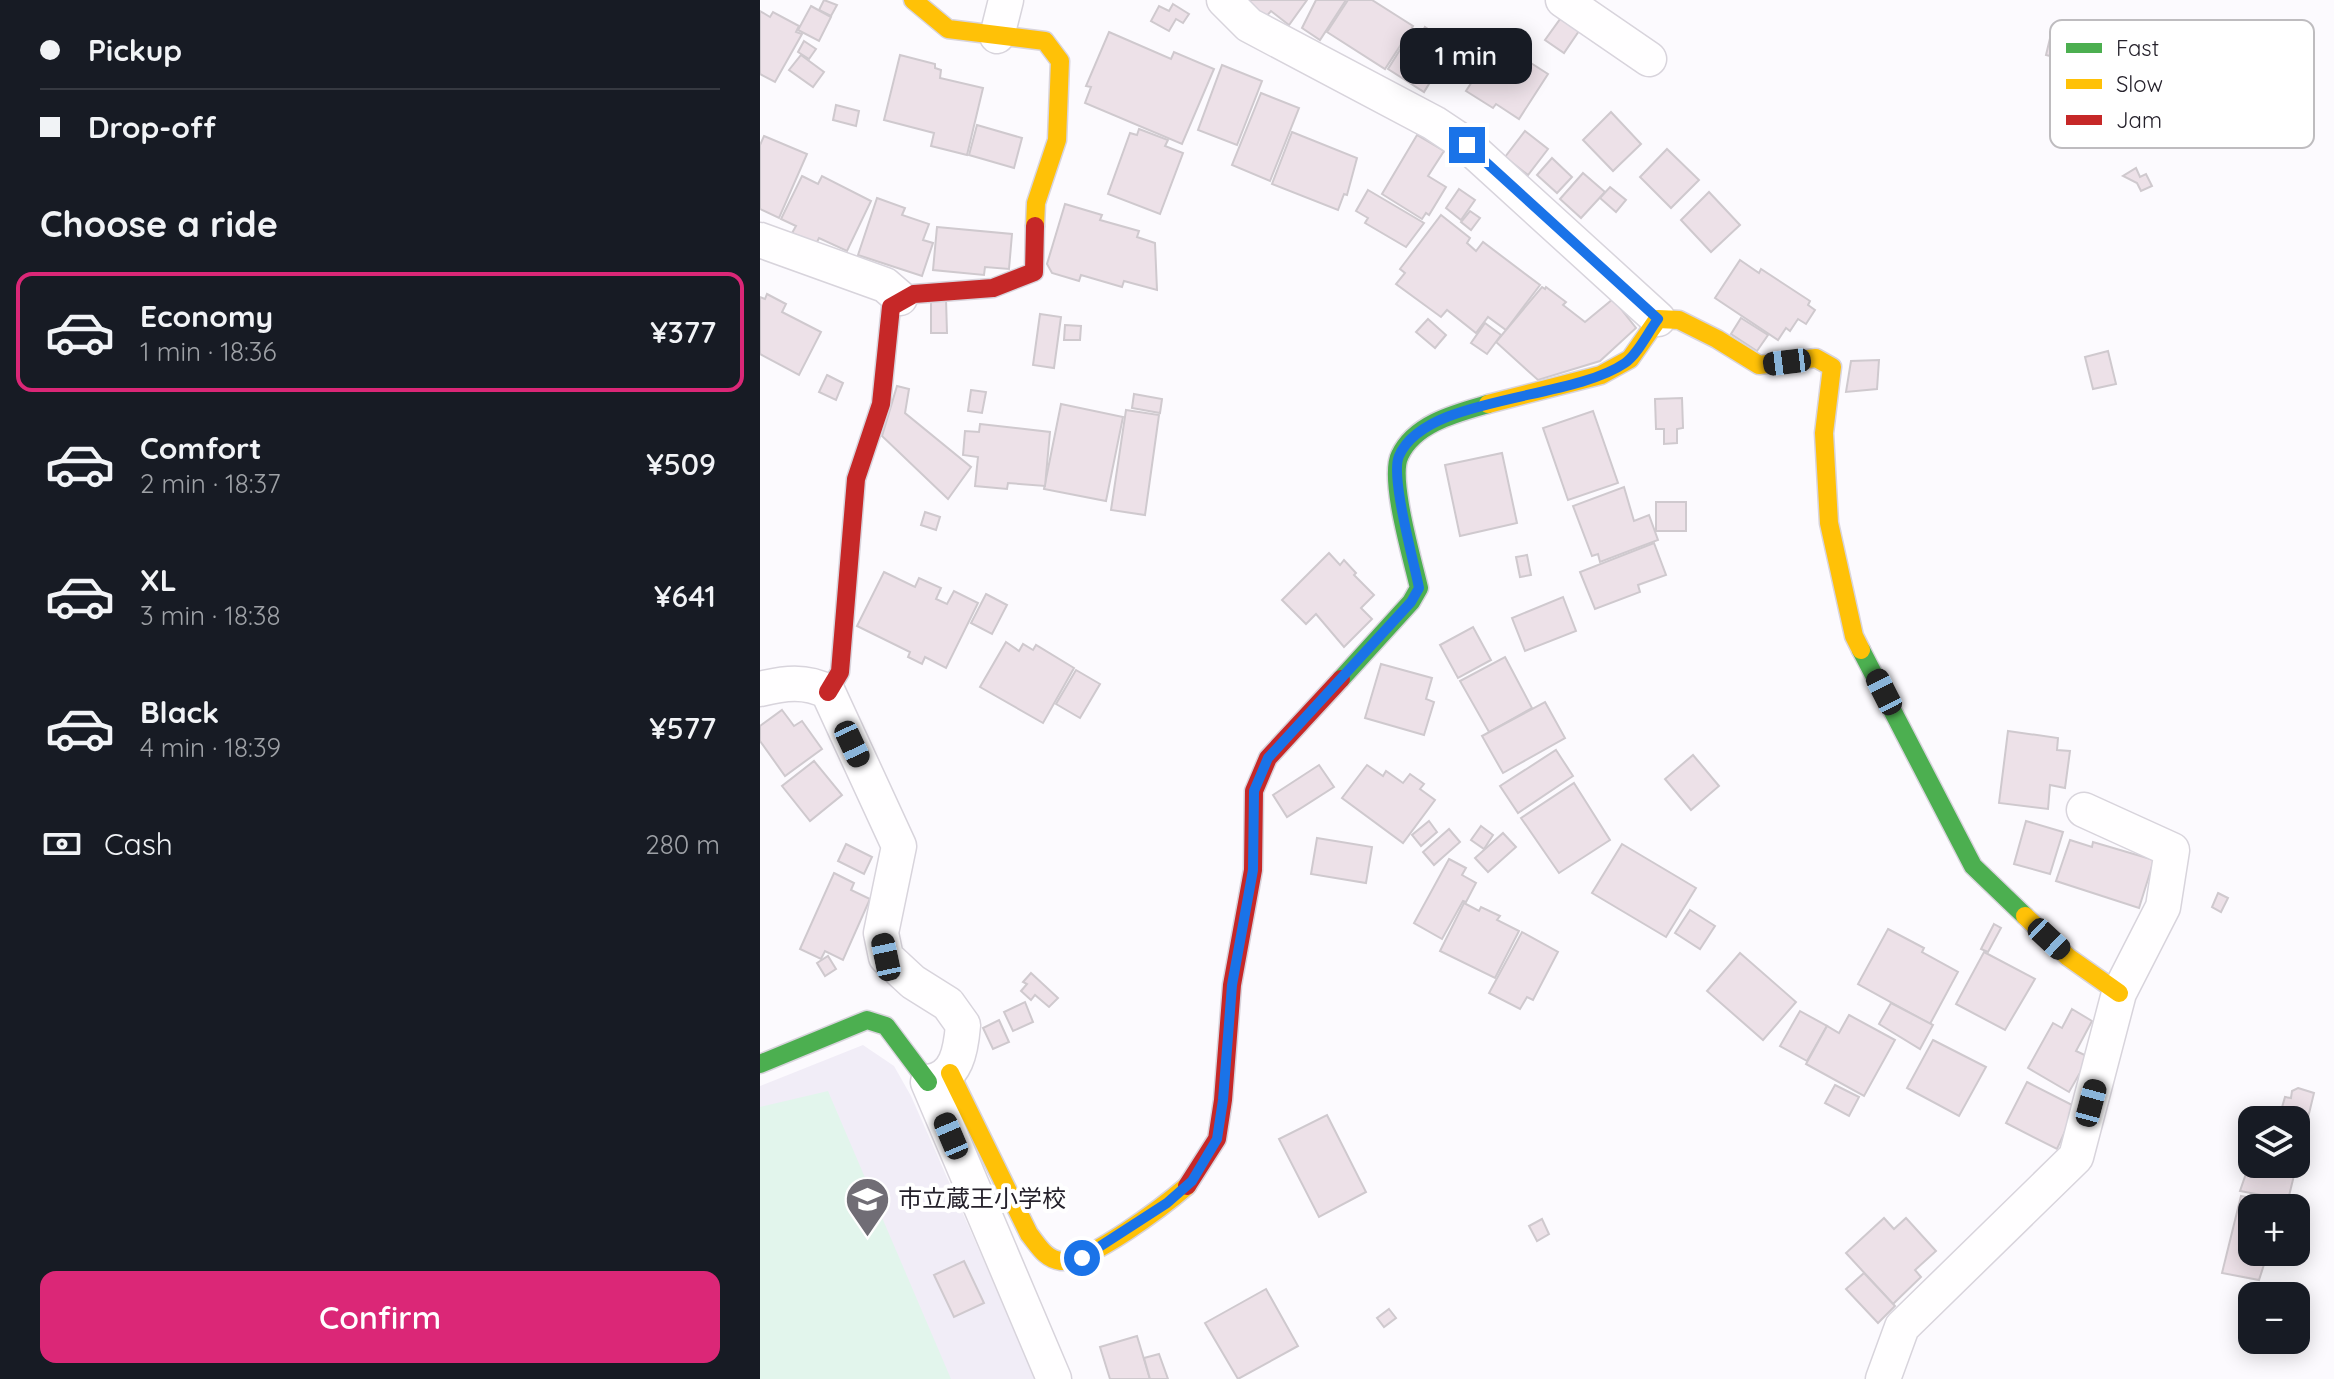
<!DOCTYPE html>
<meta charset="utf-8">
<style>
:root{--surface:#171b24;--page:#20242c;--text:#f1f3f6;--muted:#9ea1a6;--line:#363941;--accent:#db2777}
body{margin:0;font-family:Quicksand,"Noto Sans JP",sans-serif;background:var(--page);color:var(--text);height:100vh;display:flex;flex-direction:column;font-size:30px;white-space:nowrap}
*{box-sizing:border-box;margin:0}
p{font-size:26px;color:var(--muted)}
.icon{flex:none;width:44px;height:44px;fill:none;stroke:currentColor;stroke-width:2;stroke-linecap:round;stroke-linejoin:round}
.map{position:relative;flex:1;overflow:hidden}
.sheet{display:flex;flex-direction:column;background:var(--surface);width:760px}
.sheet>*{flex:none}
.banner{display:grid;align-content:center;height:176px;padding:0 40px;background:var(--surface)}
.tools{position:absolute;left:1478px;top:1106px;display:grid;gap:16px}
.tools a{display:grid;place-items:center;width:72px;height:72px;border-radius:16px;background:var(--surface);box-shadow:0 4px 20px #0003;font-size:40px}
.end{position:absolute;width:36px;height:36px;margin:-18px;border:10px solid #1a73e8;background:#fff;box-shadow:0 0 0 4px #fff}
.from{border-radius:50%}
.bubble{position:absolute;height:56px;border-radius:16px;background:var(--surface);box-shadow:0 4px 20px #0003;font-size:26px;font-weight:600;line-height:56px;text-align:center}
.car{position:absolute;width:24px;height:48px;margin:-24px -12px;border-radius:10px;box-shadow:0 0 6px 2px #0007;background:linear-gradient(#222 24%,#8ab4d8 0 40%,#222 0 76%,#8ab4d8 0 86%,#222 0)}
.banner b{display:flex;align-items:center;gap:28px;height:76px;font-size:30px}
.banner b+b{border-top:2px solid var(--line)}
.banner i{width:20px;height:20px;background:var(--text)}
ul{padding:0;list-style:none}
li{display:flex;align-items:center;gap:24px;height:120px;margin:0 16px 12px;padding:0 24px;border:4px solid transparent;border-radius:16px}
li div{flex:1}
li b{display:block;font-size:30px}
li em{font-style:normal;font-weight:600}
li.current{border-color:var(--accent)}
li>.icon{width:72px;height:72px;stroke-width:1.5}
h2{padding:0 40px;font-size:36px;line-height:96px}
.pay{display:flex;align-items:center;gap:20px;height:88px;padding:0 40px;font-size:30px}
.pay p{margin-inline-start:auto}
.button{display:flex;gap:16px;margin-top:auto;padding:16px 40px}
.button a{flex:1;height:92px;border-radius:16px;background:var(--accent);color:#fff;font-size:32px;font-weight:600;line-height:92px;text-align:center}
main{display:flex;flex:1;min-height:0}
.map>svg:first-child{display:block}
.built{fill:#f1edf7}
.green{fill:#e2f5ec}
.building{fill:#ede1e8;stroke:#cfc9ce;stroke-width:2}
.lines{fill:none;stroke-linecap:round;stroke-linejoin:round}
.street-casing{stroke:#d8d4dc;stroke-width:37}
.fast-casing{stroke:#d8d4dc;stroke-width:21}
.slow-casing{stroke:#d8d4dc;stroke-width:21}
.jam-casing{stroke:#d8d4dc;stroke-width:21}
.street{stroke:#fffeff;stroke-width:34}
.fast{stroke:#4caf50;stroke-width:18}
.slow{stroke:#ffc107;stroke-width:18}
.jam{stroke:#c62828;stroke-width:18}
.route{stroke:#1a73e8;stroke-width:10}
.labels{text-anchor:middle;stroke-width:8;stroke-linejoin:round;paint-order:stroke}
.poi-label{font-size:24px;fill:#25212b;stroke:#fff;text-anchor:start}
.key{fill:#fff;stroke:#bebcbf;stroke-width:2}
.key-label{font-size:22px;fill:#25212b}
</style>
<main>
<section class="sheet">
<div class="banner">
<b><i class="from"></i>Pickup</b>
<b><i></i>Drop-off</b>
</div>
<h2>Choose a ride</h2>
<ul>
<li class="current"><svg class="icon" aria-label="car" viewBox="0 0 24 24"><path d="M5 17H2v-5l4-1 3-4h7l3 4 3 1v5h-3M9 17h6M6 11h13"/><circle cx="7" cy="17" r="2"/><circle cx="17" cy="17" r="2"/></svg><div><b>Economy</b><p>1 min · 18:36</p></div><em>¥377</em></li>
<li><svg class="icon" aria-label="car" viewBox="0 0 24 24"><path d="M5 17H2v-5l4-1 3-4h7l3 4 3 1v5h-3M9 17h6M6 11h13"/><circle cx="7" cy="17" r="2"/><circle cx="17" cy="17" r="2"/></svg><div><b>Comfort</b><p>2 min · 18:37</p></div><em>¥509</em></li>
<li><svg class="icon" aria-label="car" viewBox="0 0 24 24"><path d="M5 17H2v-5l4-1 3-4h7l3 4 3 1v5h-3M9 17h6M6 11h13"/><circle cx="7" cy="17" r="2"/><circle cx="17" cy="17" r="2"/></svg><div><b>XL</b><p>3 min · 18:38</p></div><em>¥641</em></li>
<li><svg class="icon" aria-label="car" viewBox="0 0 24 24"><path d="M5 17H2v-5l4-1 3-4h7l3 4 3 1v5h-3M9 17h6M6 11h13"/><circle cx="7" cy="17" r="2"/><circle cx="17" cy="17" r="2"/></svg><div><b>Black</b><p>4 min · 18:39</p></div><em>¥577</em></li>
</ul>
<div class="pay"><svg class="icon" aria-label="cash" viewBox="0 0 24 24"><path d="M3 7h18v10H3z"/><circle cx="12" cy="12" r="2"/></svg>Cash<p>280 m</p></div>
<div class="button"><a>Confirm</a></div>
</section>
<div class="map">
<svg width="1574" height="1379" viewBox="0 0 1574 1379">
<rect width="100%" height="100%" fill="#fcfafe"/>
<path class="built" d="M103,1045L134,1066L151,1096L276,1379H0V1086Z"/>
<path class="green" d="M68,1091L191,1379H0V1107Z"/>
<g class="building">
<path d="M64,0L77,5L71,16L59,10Z"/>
<path d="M480,0H547L529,25L511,11L504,19Z"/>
<path d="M556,0H586L560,40L542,28Z"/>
<path d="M588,0H612L653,26L625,69L567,32Z"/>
<path d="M413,4L429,14L423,23L416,19L409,31L391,21L399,6L409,11Z"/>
<path d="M51,6L71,17L59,41L38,30Z"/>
<path d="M0,11L10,17L13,12L39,26L36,32L42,34L15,82L0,74Z"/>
<path d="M803,15L821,28L804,53L785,40Z"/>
<path d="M665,27L693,45L664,92L628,69L653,29L661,34Z"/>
<path d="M1292,30L1308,33L1302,59L1286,55Z"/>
<path d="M349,32L411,59L414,52L454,69L422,144L325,103L331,87L326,86Z"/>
<path d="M44,41L56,49L49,59L38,52Z"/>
<path d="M738,42L788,74L759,119L736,104L733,108L706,91Z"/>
<path d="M41,55L64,72L53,87L29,70Z"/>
<path d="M140,55L175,64V68L181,70L180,78L223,88L207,155L171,146L174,133L124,120Z"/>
<path d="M462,65L502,81L477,145L438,130Z"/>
<path d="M501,93L539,108L510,181L472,165Z"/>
<path d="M76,105L99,111L96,126L73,120Z"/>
<path d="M851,112L881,144L853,171L823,140Z"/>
<path d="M217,125L262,138L254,168L209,155Z"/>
<path d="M379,129L408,140L405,146L423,153L400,214L348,194L370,133L377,135Z"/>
<path d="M765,131L788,149L768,175L745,157Z"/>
<path d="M532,132L597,158L587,195L584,194L578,210L512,184Z"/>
<path d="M657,135L684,151L668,176L686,187L669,215L666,213L662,219L622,194Z"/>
<path d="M4,136L47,154L19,218L0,209V145Z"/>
<path d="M907,149L939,180L911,208L880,177Z"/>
<path d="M792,158L812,177L797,193L777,175Z"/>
<path d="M1376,168L1380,177L1386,174L1392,186L1381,191L1377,183L1363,176Z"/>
<path d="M823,173L845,192L821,218L800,199Z"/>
<path d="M42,176L58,184L62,176L111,201L87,251L59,238L56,244L32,233L36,226L21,219Z"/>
<path d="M850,187L866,200L856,212L840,198Z"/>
<path d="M699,189L715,200L701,220L686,208Z"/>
<path d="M608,190L664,223L646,247L605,223L608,218L596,211Z"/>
<path d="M949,192L980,225L951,252L921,220Z"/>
<path d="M117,198L145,208L142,215L169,224L163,240L173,243L162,276L98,255Z"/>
<path d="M305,204L342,215L340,220L379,231L377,237L395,243L397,290L364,281L362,287L321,275L319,281L292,273L287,264Z"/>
<path d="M710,211L720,218L711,230L701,222Z"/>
<path d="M681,215L710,238L707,243L716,251L723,242L780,285L746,330L728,317L716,333L687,310L681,317L636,284L645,273L640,269Z"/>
<path d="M177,227L252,234L249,269L225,267L224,275L173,270Z"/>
<path d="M980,260L999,273L1001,269L1050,301L1048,305L1055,310L1046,324L1038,319L1030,331L1026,328L1018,340L955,298Z"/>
<path d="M782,287L785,289L786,287L806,302L803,305L825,322L853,299L876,328L840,361L778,380L736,342Z"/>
<path d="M7,294L26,304L22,312L61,332L39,375L0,354V297L5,299Z"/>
<path d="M171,299H186L187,333H171Z"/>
<path d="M280,314L301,317L294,368L273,365Z"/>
<path d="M981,318L1008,335L997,351L971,334Z"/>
<path d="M668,319L686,335L675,348L656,332Z"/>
<path d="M725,323L741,335L727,354L711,343Z"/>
<path d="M305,325L321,326L320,340H304Z"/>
<path d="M1348,351L1356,384L1333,389L1325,357Z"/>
<path d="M1119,360L1117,389L1086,392L1091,361Z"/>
<path d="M67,375L83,383L76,400L59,392Z"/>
<path d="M137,386L149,389L145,413L211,467L188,499L122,436Z"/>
<path d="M211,390L226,392L222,413L208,411Z"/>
<path d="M374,394L402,399L400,413L372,408Z"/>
<path d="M922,398L923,428L917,429V443L904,444V429H896L895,399Z"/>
<path d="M301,404L363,417L346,501L284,489Z"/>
<path d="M366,410L399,415L385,515L351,510Z"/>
<path d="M833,411L858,483L808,500L783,428Z"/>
<path d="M220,424L290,432L285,486L248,483L247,489L215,486L218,457L203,455L205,431L219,432Z"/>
<path d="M742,453L757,523L700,536L685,465Z"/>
<path d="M864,487L874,521L889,515L898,540L840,562L838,554L832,556L813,506Z"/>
<rect x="896" y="502" width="30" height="29"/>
<path d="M165,512L180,517L176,530L161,525Z"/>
<path d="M894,543L906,575L878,585L880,592L835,609L820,572Z"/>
<path d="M569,553L580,565L584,560L596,573L594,575L614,595L601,608L612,619L584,647L556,614L546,624L522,600Z"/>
<path d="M767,555L771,575L760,577L756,557Z"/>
<path d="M124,572L155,587L159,578L181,588L176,599L187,604L194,591L218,603L186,668L165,657L162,664L148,657L150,652L97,626Z"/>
<path d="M226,594L247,605L232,634L211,623Z"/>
<path d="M803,597L816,631L765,651L752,618Z"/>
<path d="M713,627L731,660L698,678L680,645Z"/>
<path d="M246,642L259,651L263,644L273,650L276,645L314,668L283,723L220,687Z"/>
<path d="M745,657L772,708L729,732L700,681Z"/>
<path d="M621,664L672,678L666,699L674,702L664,735L605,718Z"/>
<path d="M316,670L340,684L320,718L296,704Z"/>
<path d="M785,702L805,738L743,773L722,736Z"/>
<path d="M22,710L34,726L42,721L62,749L25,776L0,741V726Z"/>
<path d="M1248,731L1298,738L1297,750L1310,751L1305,788L1290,785L1288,809L1239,803Z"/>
<path d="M796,750L813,776L758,813L740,786Z"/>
<path d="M933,755L959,786L931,810L905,779Z"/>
<path d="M54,761L82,795L50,821L22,786Z"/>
<path d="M559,765L574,787L527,817L513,795Z"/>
<path d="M607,765L623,776L626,771L643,783L650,774L664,784L660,789L675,800L643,843L582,798Z"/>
<path d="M814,783L850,840L799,873L761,818Z"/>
<path d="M669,821L677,832L661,846L652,835Z"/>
<path d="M1266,821L1303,832L1290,874L1254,864Z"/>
<path d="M721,826L733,835L724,849L711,840Z"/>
<path d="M689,829L700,842L674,865L663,852Z"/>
<path d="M743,833L756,847L728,872L715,858Z"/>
<path d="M557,838L612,847L606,883L551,874Z"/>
<path d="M1310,840L1332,847L1333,842L1394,860L1379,908L1296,881Z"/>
<path d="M86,844L112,857L104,874L78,861Z"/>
<path d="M862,844L936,888L906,937L832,893Z"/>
<path d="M689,859L706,868L702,875L716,883L706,902L703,901L682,939L654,923Z"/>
<path d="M74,873L94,883L91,890L110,899L83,960L65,951L61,959L40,949Z"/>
<path d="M1458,893L1468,898L1461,912L1452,907Z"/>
<path d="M704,903L719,911L721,907L740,916L737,920L759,931L735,978L680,951Z"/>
<path d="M930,910L955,926L940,949L915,933Z"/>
<path d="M1234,924L1241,928L1228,952L1221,949Z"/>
<path d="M1128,929L1164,948L1162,952L1198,972L1170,1024L1098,984Z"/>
<path d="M762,932L798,952L773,1000L767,997L760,1009L729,993Z"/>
<path d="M1224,952L1275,979L1245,1030L1196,1004Z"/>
<path d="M980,953L1036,1002L1003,1040L947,991Z"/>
<path d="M68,956L76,969L65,976L57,963Z"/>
<path d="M271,973L298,998L289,1007L275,995L271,1000L261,991L267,984L263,982Z"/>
<path d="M265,1002L273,1022L253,1031L244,1012Z"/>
<path d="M1131,1003L1173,1025L1160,1049L1119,1024Z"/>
<path d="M1312,1009L1332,1021L1316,1051L1329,1057L1309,1092L1268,1068L1293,1023L1302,1028Z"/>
<path d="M1040,1011L1067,1026L1047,1061L1020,1046Z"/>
<path d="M1089,1015L1135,1040L1104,1096L1046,1064L1067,1026L1079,1033Z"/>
<path d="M239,1020L249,1042L233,1049L223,1028Z"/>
<path d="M1173,1040L1226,1067L1199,1116L1147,1088Z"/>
<path d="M1267,1082L1316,1107L1297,1149L1246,1123Z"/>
<path d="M1075,1085L1099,1097L1089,1116L1065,1103Z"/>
<path d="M1538,1088L1554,1093L1528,1200L1480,1191L1492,1156V1164H1536V1120H1504L1506,1114L1519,1118L1525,1097L1531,1098L1532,1091Z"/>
<path d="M567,1115L606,1192L559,1217L519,1139Z"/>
<path d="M1481,1196L1525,1204L1524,1208H1492V1252H1508L1499,1280L1462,1273Z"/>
<path d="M1124,1218L1134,1229L1146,1218L1176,1251L1155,1270L1161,1277L1133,1304L1086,1253Z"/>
<path d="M782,1219L789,1234L777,1241L769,1226Z"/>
<path d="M204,1261L224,1303L194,1317L174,1275Z"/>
<path d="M1104,1273L1135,1306L1118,1323L1086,1289Z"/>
<path d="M506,1289L538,1346L478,1379L445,1323Z"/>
<path d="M629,1309L636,1318L624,1327L617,1318Z"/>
<path d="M377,1336L390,1379H350L340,1347Z"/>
<path d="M399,1354L408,1379H390L384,1358Z"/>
</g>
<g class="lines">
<defs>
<g id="street">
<path d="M464,0L489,25L674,123L707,145L898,319"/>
<path d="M803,0L889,59"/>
<path d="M237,36L246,0"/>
<path d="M0,240L125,285L140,298"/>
<path d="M0,689C24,683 46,680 68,692L139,846L121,933L126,957L153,982L188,1004L203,1025C201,1049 197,1079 168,1082L294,1379"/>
<path d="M1123,1379L1142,1327L1316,1157L1359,993L1403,907L1412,850L1324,810"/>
</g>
<g id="fast">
<path d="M1101,650L1213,866L1265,916"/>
<path d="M581,679L651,602L659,588C653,561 628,478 640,455C655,423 697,413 728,404"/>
<path d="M0,1064L107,1020L126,1026L168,1082"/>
</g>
<g id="slow">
<path d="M153,0L188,29L285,41L300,61L297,140L276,203L275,226"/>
<path d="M728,404L841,375L870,359L898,319L919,320L957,339L999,365L1056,358L1072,367L1064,433L1069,523L1094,636L1101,650"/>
<path d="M1265,916L1308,957L1359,993"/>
<path d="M190,1073L269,1234C278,1245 285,1259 301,1261C328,1264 405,1205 427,1186"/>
</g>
<g id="jam">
<path d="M68,692L80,672L96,479L121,404L131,307L154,294L233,288L274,272L275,226"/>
<path d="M427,1186L457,1139L463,1100L472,985L493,870L494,791L508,758L581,679"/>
</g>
</defs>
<use href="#street" class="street-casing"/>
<use href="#fast" class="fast-casing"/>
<use href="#slow" class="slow-casing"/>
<use href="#jam" class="jam-casing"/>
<use href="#street" class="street"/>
<use href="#fast" class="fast"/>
<use href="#slow" class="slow"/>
<use href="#jam" class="jam"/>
</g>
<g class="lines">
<path class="route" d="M322,1258L407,1203L432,1181L457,1139L463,1100L472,985L493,870L494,791L508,758L651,602L659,588C654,562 630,476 639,456C665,395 810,401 865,363C878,354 888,332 898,319L707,145"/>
</g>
<defs>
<symbol id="school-pin" viewBox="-11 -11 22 30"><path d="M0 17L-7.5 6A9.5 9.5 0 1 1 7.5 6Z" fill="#706d75" stroke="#fff"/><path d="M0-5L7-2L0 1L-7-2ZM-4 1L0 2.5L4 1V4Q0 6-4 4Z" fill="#fff"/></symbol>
</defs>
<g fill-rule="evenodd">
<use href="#school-pin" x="82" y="1174" width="51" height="69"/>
</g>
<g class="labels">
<g class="poi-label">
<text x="138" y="1207">市立蔵王小学校</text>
</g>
</g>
<rect x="1290" y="20" width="264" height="128" rx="12" class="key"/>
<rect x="1306" y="43" width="36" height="10" fill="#4caf50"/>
<rect x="1306" y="79" width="36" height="10" fill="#ffc107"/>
<rect x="1306" y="115" width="36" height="10" fill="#c62828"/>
<g class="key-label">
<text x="1356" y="56">Fast</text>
<text x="1356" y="92">Slow</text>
<text x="1356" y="128">Jam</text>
</g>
</svg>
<div class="tools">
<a><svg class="icon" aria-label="layers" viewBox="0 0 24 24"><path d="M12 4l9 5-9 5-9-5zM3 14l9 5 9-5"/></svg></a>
<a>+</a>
<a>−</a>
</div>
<i class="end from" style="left:322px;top:1258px"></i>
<i class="end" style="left:707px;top:145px"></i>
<div class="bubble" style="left:640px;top:28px;width:132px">1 min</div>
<i class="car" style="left:1027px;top:362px;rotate:263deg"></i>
<i class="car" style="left:1124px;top:692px;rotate:333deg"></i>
<i class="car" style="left:92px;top:744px;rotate:155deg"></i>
<i class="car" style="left:1289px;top:939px;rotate:133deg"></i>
<i class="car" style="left:126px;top:957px;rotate:348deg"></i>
<i class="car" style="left:1331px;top:1103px;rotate:15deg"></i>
<i class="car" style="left:191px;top:1136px;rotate:337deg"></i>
</div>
</main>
